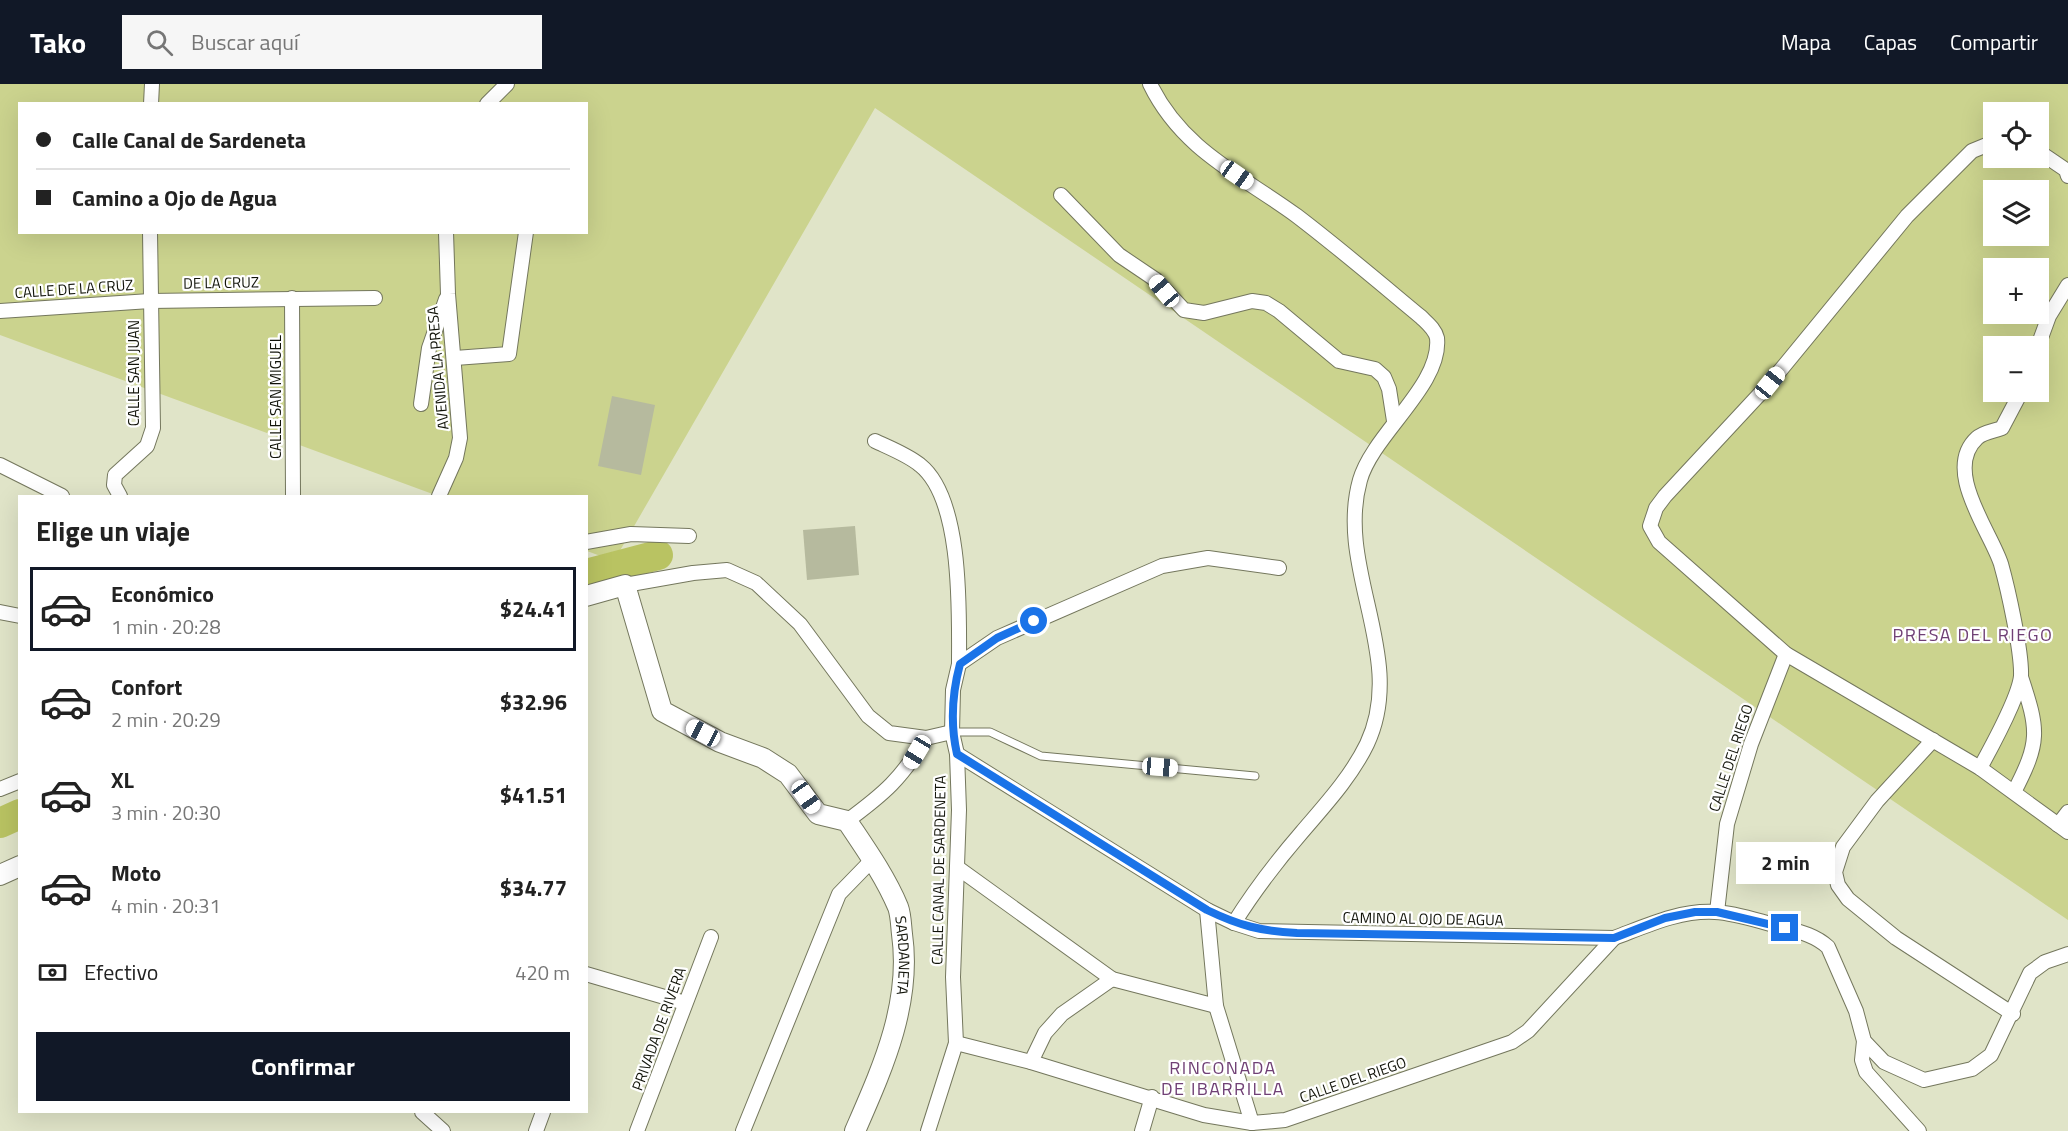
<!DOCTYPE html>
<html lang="es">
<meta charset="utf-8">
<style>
:root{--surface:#fff;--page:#f6f6f6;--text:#222;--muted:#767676;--line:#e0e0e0;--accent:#111827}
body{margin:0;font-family:"Titillium Web",sans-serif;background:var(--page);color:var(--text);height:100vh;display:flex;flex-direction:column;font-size:22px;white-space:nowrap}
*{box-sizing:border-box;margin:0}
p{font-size:20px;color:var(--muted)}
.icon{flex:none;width:33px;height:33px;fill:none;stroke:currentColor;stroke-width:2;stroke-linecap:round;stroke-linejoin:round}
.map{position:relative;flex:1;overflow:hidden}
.side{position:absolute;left:18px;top:411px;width:570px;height:618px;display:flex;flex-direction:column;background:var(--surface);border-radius:0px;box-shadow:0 6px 24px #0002}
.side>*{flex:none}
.hud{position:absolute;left:18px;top:18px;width:570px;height:132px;border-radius:0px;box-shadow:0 6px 24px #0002;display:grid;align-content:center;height:132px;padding:0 18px;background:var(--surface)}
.fabs{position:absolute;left:1983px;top:18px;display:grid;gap:12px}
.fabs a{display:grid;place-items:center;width:66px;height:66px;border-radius:0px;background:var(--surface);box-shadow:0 6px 24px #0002;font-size:30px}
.end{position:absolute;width:27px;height:27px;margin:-14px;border:8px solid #1a73e8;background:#fff;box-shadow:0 0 0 3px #fff}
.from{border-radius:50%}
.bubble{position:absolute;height:42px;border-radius:0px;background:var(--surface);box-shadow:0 6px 24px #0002;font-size:20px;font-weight:700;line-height:42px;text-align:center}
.car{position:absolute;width:18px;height:36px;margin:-18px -9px;border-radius:8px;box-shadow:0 0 4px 2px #0007;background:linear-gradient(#fff 24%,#345 0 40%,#fff 0 76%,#345 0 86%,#fff 0)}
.hud b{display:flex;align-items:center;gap:21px;height:57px;font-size:22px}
.hud b+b{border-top:2px solid var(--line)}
.hud i{width:15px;height:15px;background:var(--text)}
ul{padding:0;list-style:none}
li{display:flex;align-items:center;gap:18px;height:84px;margin:0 12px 9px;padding:0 6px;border:3px solid transparent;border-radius:0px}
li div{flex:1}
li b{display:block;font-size:22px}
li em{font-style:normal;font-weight:700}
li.selected{border-color:var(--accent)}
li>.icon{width:54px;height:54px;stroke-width:1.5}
h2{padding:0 18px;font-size:27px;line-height:72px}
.pay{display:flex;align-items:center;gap:15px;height:66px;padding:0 18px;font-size:22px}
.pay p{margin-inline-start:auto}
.cta{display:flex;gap:12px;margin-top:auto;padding:12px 18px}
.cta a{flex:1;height:69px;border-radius:0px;background:var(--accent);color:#fff;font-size:24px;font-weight:700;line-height:69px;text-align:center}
header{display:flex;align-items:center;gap:36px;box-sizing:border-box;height:84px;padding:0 30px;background:var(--accent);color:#fff}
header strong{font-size:28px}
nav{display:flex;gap:33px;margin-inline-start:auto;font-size:21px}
.search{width:420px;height:54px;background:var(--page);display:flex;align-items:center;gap:15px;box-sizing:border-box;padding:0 21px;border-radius:0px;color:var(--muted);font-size:22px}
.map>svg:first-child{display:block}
.green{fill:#cbd38e;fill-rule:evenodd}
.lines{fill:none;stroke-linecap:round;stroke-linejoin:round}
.river{stroke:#b9c362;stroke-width:30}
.building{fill:#b6ba9e}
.lane-casing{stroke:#74775d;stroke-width:9}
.street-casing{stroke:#74775d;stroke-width:16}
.secondary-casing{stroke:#74775d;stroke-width:22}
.lane{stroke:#fff;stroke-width:7}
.street{stroke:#fff;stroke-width:14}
.secondary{stroke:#fff;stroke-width:20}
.route{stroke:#1a73e8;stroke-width:8}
.labels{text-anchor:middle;stroke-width:4.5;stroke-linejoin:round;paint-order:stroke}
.street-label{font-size:15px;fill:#111309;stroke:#fff}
.quarter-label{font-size:18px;letter-spacing:1.5px;fill:#704075;stroke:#fff}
</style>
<header>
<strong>Tako</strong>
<div class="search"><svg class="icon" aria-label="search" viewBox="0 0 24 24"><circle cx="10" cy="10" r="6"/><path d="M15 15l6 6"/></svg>Buscar aquí</div>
<nav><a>Mapa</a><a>Capas</a><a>Compartir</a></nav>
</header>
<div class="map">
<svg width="2068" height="1047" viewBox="0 0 2068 1047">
<rect width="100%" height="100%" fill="#e0e4c8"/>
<path class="green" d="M0,0H2068V836L875,24L614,477L587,467L586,412H438L0,251ZM20,20H586V148H20ZM1994,28H2038V74H1994ZM1994,106H2038V152H1994ZM1994,184H2038V230H1994ZM1994,262H2038V308H1994Z"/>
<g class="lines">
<g class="river">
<path d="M586,490L658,471"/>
<path d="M0,739L20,730"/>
</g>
</g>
<g class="building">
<path d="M612,312L655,321L641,391L598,382Z"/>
<path d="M855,442L859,491L807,496L803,446Z"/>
</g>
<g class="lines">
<defs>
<path id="lane" d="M952,648H990L1041,672L1255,692"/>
<g id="street">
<path d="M1150,0C1182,66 1241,91 1297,132C1339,164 1380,199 1421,233C1427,239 1435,245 1437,254C1442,301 1373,350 1360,396C1335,485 1408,573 1367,660C1351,693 1325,721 1302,748C1277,777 1254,807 1234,839"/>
<path d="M151,20L152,0"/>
<path d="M487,20L507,0"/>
<path d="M1994,58L1972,67L1907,132L1770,299L1665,412L1656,424L1650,442L1659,458L1786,570L1980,684L2068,748"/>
<path d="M2038,67L2066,86L2068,92"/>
<path d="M1061,111L1119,171L1156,196L1184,226L1204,229L1252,217L1266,219L1279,227L1339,277L1375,285L1384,293L1389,305L1394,337"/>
<path d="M292,214L293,412"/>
<path d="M0,227L150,217L375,214"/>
<path d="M2038,262L2049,232L2068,201"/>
<path d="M455,274L509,270L526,148"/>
<path d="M421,320L429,264L446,215"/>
<path d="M875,357C890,364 908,371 920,381C963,415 959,530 959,580"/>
<path d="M0,381L62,412"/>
<path d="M120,412L114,401L115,391L147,362L153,344L150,148"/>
<path d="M439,412L456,374L460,354L448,210L446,148"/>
<path d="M586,458L631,450L689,452"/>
<path d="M625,501L693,489L727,486L756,499L800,540L868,632L889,649L926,654"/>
<path d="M0,528L20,532"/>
<path d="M1933,656L1877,717L1843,763L1835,788L1838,801L1848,815L1896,854L2013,930"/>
<path d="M957,670L1207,826L1234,839L1259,847L1614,854C1646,842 1679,826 1715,828C1736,829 1758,837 1778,842C1796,847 1814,850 1828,863L1856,927L1864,957L1884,978L1924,996L1972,985L1991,971L2030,889L2045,878L2068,870"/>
<path d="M1980,684C1991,664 2019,613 2021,592C2022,568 2008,505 2001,480C1991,448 1942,386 1977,354C1983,348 1994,347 2002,344L2021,308"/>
<path d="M0,705L20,697"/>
<path d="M2014,708C2040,658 2039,647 2021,593"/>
<path d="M847,737C885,709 901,695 926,654L952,648"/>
<path d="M2058,741L2068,728"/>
<path d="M958,784L1112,895L1216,922"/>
<path d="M1207,826L1216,922L1252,1039"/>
<path d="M1717,828L1727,740L1751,660L1786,570"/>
<path d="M586,890L685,919"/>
<path d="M1864,957L1862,976L1866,988L1919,1047"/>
<path d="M956,959L1031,978L1204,1031L1252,1039L1285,1036L1512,958L1528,947L1614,854"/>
<path d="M1031,978L1045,949L1062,930L1112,895"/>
<path d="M422,1028L443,1047"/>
<path d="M536,1047L543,1028"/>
<path d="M637,1047L711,853"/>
<path d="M743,1047L839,810L873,775"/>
<path d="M928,1047L956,959L953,893L959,726L957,670L952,648L953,606L959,580L997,554L1162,482L1208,474L1279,484"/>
<path d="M1142,1047L1152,1013"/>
</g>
<g id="secondary">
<path id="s1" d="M586,512L625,501L662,627L720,658L763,674L788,690L818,730L847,737C865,764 885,792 898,823C901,831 901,842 902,850C912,920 882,985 855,1047"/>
<path d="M0,791L20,782"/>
</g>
</defs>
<use href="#lane" class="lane-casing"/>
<use href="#street" class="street-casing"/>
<use href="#secondary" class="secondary-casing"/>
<use href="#lane" class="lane"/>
<use href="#street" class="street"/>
<use href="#secondary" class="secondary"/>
</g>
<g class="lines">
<path class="route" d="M1034,537L997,554L960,580C952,610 950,639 957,670L1207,826C1240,842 1261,847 1297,849L1614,854L1665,834L1695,828H1717L1785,844"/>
</g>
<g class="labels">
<g class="street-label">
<text transform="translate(221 199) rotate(-1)" y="5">DE LA CRUZ</text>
<text transform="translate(74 205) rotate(-4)" y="5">CALLE DE LA CRUZ</text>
<text transform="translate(438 284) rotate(-95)" y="5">AVENIDA LA PRESA</text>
<text transform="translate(134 289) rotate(-90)" y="5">CALLE SAN JUAN</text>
<text transform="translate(276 313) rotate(-90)" y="5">CALLE SAN MIGUEL</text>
<text transform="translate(1731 674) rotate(-72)" y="5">CALLE DEL RIEGO</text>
<text transform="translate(939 786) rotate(-89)" y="5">CALLE CANAL DE SARDENETA</text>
<text transform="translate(1423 835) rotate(1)" y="5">CAMINO AL OJO DE AGUA</text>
<text dy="5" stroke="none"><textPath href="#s1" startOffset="542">SARDANETA</textPath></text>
<text transform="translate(659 945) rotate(-70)" y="5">PRIVADA DE RIVERA</text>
<text transform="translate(1353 996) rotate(-19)" y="5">CALLE DEL RIEGO</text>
</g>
<g class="quarter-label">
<text x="1973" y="557">PRESA DEL RIEGO</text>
<text x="1223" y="990">RINCONADA<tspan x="1223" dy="21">DE IBARRILLA</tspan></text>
</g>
</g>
</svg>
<div class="fabs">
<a><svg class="icon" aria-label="locate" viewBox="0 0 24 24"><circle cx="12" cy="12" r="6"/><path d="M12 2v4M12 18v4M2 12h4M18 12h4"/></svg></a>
<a><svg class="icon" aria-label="layers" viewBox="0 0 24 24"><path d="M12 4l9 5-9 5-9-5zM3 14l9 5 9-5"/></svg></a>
<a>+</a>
<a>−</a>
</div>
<i class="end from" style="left:1034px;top:537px"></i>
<i class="end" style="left:1785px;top:844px"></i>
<div class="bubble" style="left:1736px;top:758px;width:99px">2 min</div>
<i class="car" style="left:1237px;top:91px;rotate:125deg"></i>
<i class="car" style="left:1164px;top:207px;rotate:320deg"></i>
<i class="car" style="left:1770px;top:299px;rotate:39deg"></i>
<i class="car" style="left:703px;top:649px;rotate:298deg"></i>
<i class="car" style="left:917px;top:668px;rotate:211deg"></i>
<i class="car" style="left:1160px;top:683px;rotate:95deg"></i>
<i class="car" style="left:806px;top:713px;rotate:145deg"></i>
<div class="hud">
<b><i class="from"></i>Calle Canal de Sardeneta</b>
<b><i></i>Camino a Ojo de Agua</b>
</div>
<section class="side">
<h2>Elige un viaje</h2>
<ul>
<li class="selected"><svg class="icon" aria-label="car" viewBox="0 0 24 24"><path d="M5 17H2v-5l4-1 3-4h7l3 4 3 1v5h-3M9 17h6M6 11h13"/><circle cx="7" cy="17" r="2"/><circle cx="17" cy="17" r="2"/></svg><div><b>Económico</b><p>1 min · 20:28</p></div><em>$24.41</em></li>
<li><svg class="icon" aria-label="car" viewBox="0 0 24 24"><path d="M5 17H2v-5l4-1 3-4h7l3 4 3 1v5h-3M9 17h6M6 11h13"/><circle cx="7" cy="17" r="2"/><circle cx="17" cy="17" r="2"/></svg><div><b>Confort</b><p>2 min · 20:29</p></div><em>$32.96</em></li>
<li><svg class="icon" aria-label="car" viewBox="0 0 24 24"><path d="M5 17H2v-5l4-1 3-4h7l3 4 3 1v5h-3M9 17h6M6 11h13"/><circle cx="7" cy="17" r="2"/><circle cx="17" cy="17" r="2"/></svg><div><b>XL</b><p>3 min · 20:30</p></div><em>$41.51</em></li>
<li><svg class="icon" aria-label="car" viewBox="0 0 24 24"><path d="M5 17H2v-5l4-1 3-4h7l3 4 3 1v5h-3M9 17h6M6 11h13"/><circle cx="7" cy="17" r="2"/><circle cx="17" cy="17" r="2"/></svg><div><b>Moto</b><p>4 min · 20:31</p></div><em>$34.77</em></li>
</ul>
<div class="pay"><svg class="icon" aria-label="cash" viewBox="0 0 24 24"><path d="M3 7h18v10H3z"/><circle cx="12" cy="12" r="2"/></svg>Efectivo<p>420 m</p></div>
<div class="cta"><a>Confirmar</a></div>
</section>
</div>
